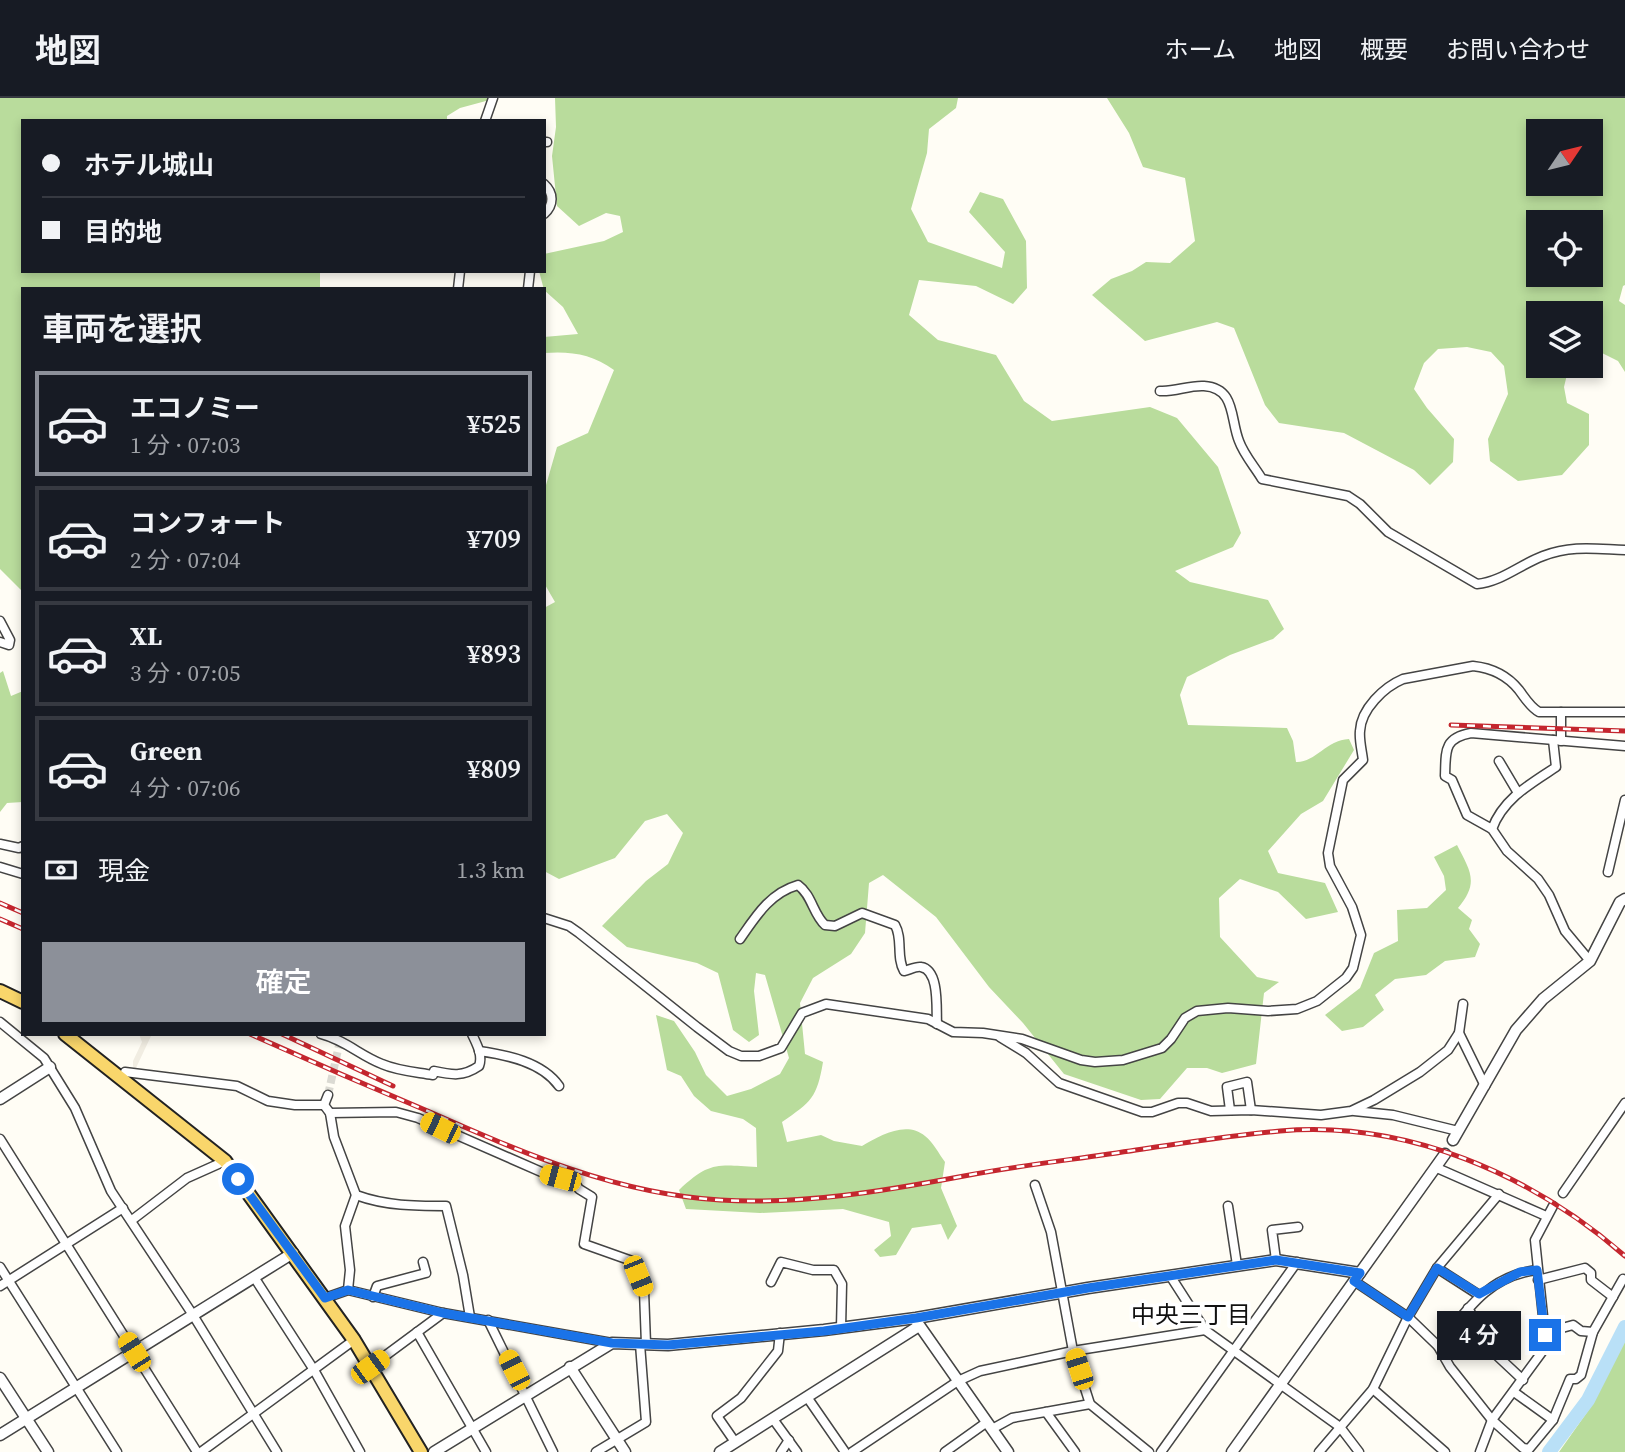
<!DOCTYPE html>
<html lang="ja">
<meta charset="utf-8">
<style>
:root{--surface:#171b24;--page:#20242c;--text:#f1f3f6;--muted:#9ea1a6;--line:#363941;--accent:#8c9099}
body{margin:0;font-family:"Source Serif 4","Noto Sans JP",serif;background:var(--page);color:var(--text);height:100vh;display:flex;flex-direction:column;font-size:26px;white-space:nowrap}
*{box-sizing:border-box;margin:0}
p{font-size:23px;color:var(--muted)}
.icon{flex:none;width:38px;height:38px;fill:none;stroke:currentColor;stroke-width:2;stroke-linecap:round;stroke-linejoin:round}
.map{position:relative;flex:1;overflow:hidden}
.panel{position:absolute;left:21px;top:189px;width:525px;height:749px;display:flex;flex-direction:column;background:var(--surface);border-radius:0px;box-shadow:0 4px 10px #0003}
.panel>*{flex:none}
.top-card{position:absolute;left:21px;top:21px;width:525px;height:154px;border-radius:0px;box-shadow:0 4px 10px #0003;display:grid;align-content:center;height:154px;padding:0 21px;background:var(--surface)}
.needle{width:46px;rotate:55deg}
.tools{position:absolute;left:1526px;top:21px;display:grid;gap:14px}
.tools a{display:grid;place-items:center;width:77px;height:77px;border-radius:0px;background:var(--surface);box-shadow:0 4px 10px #0003;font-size:35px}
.end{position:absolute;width:32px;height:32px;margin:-16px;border:9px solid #1a73e8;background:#fff;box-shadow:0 0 0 4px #fff}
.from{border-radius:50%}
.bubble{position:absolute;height:49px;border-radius:0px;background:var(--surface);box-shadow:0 4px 10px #0003;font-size:23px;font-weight:600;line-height:49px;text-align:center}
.car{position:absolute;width:21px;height:42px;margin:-21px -10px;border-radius:9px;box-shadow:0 0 5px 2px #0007;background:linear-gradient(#f5c518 24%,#345 0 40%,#f5c518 0 76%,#345 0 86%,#f5c518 0)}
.top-card b{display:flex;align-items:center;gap:24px;height:66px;font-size:26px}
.top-card b+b{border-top:2px solid var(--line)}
.top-card i{width:18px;height:18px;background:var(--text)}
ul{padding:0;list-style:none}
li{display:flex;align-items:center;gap:21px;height:105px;margin:0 14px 10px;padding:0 7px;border:4px solid var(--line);border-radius:0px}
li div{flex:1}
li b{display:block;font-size:26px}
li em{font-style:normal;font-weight:600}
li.active{border-color:var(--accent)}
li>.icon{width:63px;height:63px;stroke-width:1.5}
h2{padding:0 21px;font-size:32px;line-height:84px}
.pay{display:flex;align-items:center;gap:18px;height:77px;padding:0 21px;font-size:26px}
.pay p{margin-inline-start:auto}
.action{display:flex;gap:14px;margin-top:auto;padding:14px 21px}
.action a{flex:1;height:80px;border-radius:0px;background:var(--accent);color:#fff;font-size:28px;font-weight:600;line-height:80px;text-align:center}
header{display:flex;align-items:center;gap:42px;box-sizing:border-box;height:98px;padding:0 35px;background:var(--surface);border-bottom:2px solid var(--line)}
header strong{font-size:33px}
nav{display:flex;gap:38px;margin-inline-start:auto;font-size:24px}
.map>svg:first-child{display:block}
.forest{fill:#b9dc9c;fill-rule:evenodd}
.plaza{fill:#f1ede2}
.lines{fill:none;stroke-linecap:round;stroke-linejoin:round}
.river{stroke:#b9e0f7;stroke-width:14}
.minor-tunnel{stroke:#dbdad3;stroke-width:8;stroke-dasharray:8 4;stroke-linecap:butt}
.minor-casing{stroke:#444;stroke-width:11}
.tertiary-casing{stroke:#444;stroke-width:13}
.primary-casing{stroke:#222;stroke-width:16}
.minor{stroke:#fff;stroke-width:8}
.tertiary{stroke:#fff;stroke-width:10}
.primary{stroke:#f9d66b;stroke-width:12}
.rail-casing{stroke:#c4262e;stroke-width:5}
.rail{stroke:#fff;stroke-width:2.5;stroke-dasharray:8;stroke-linecap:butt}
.route{stroke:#1a73e8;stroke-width:9}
.labels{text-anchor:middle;stroke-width:7;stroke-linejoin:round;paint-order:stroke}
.neighbourhood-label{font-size:24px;fill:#111;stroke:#fff}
</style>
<header>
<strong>地図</strong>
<nav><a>ホーム</a><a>地図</a><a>概要</a><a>お問い合わせ</a></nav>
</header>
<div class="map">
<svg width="1625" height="1354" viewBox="0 0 1625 1354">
<rect width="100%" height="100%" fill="#fffdf5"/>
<g class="forest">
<path d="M0,0H497L460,10L447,18V23H23V173H320V191H23V494L0,471Z"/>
<path d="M555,0H958L956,10L929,31L927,55L911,111L928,144L1002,170L1005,154L969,114L980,94L1003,101L1026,143L1027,190L1013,206L976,188L919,182L909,217L938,242L996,257L1024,303L1052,323L1150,309L1177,320L1218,369L1241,435L1233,449L1175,473L1190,484L1268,502L1284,531L1273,541L1230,557L1187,579L1180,597L1188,627L1287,630L1293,643L1296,664C1315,665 1326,642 1349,641L1354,652L1323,703L1301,716L1268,753L1278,775L1325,785L1338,814L1306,821L1278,794L1240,781L1219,800L1220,839L1257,879L1279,884L1264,895L1256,966L1222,975L1207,970H1187L1160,1001L1141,1002L1064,976L1023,925L989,889L936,819L883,777L869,785L865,835L851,856L813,880L800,905L805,956L823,964C817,1000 811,1004 782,1024L787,1044L821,1037L834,1043L862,1048C879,1038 906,1022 925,1038C933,1044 939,1056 945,1064L941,1090L957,1128L948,1142L941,1126L912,1130L896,1157L880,1159L874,1152L891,1138L889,1124L843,1111L760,1115L686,1111L679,1092C710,1063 717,1067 757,1069L756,1030L743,1021L711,1013L694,998L681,978L667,972L656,917L674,923L695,954L706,977L727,998L751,991L780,976L789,960L765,877L756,875L754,893L759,937L749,944L733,932L718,875L697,865L627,849L602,828L646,783L668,766L683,735L667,716L645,723L615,760L559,781L544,773V510L555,504L544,485V394L557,349L588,335L614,272C592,256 571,253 544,255V239L578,236L563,209L544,192L539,173H544V156L604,143L623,134L620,118L606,115L579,128L557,108L552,58L556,29Z"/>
<path d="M1107,0H1625V187L1623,188L1619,203L1625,207V274L1618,263L1594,251L1591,252V215H1538V268H1569L1564,289L1567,305L1589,316V347L1562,377L1518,383L1490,363L1488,341L1508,296L1504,268L1491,254L1467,249L1438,251L1424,265L1414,291L1427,310L1454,341L1453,364L1430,387L1414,372L1344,335L1279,325L1265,307L1234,230L1217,224L1145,243L1092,197L1111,181L1132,173L1146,164L1170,165L1195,143L1185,80L1143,69L1129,35ZM1591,33V86H1538V33ZM1538,124H1591V177H1538Z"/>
<path d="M3,573L11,598L23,593V704L7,705L0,714V575Z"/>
<path d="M1457,747C1471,774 1479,785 1458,810L1472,822L1469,831L1480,846L1475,859L1445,863L1426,877L1395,881L1375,897L1384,912L1363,929L1342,933L1325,917L1360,890L1374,855L1398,843L1397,812L1427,810L1446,792L1444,778L1434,759Z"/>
<path d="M1625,1240V1354H1559L1590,1310Z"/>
</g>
<path class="plaza" d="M139,936H152L135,972L133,968V963L142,944Z"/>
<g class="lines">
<path class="river" d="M1549,1354L1588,1302L1625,1229"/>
<path class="minor-tunnel" d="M328,997L339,947"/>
<defs>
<g id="minor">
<path d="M485,23L493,0"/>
<path d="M544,44H547"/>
<path d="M544,86C554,95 554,107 544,116"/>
<path d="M458,191L460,173"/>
<path d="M528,191L530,173"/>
<path d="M1160,293C1175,294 1189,287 1204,288C1236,290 1230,321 1239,343C1244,357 1255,369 1262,381L1348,398L1360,406L1388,434L1477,486C1501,484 1521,466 1543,458C1572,447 1595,451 1625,452"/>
<path d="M0,523L10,542L9,547L0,544"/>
<path d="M1561,614V643"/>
<path d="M1499,663L1518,695"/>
<path d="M1492,731C1503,701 1530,686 1556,669L1553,642"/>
<path d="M0,746L19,750L23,748"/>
<path d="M0,769L23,776"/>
<path d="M1608,774L1625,702"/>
<path d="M544,820L569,828L579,835L697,929L729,953L741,958H759L781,950L802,915L826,906L928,921L953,934L983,935L1022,941L1081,962L1095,964L1123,962L1162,950L1171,941L1185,920L1197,913L1228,910L1268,913L1297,911L1317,903L1346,880L1353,870L1361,837L1352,809L1330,768L1328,755L1343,682L1363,662C1362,653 1359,642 1360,633C1361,611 1384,589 1403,581L1473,568C1492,570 1507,577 1519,592C1525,600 1530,609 1539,614H1625"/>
<path d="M740,841C756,818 770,795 798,787C812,797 813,816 825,827L835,828L862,815L895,827C903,841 896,859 904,873C909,872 916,868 921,869C940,872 936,912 937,926"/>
<path d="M1590,863L1565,833L1549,797L1538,781L1507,753L1492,731L1467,717L1452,682L1445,678C1446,654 1443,640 1471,635L1625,648"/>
<path d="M1463,906L1459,935L1485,988"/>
<path d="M0,924L44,960L75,1010L111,1093L193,1217L277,1354"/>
<path d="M321,936C347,943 359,957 382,966C398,973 416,974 433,977L434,973C452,977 463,979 479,968C483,957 477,947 472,936"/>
<path d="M1000,939L1026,955L1059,985L1142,1014H1152L1178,1005H1187L1211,1013L1251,1012L1321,1017L1351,1013L1374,1002L1420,974L1448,952L1459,935"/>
<path d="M479,953C507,957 542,964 559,988"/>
<path d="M125,974L237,988L268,1003L295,1007H324"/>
<path d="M324,1007L330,1015L334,1039L356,1097C386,1108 415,1108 446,1108L463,1177L470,1219"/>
<path d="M324,1007L328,997"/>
<path d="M1230,1012L1227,989L1247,984L1251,1012"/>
<path d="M1354,1013L1393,1017L1458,1033"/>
<path d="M330,1015L396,1014L418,1020L546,1076L574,1084L579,1091L592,1099L584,1146L632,1163L644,1193L646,1246"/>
<path d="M0,1041L197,1354"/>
<path d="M1437,1070L1546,1118"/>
<path d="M1035,1087L1051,1134L1073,1253L1090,1306L1149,1354"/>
<path d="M1563,1095L1625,1005"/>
<path d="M1228,1108L1237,1167"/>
<path d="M132,1122L187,1080L225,1063"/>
<path d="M1276,1162L1272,1132L1298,1129"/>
<path d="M0,1169L117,1354"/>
<path d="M1437,1170L1479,1197"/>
<path d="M254,1179L314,1272L360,1354"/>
<path d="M1171,1179L1205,1232L1340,1329L1359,1354"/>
<path d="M1538,1182L1585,1170L1591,1175V1182L1613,1199"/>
<path d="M1354,1183L1408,1219L1438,1248L1450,1269L1492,1322L1523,1350L1529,1351L1553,1322L1570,1281H1576L1581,1277L1593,1234L1623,1181"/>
<path d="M771,1184L781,1164L813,1172H834L842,1186L841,1230"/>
<path d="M0,1188L123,1110"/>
<path d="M348,1192L350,1172L345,1128L356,1097"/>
<path d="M373,1199L377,1188L426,1175L423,1164"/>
<path d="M325,1200L348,1192L443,1215L612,1245"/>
<path d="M1468,1210L1491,1252L1523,1282"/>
<path d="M488,1222L553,1354"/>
<path d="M417,1234L486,1354"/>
<path d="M1544,1235L1573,1227L1581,1233L1593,1234"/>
<path d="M1438,1248C1467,1212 1488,1178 1537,1172"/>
<path d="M370,1269L443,1215"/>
<path d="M1373,1291L1445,1354"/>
<path d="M1514,1294L1553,1322"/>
<path d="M807,1299L845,1354"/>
<path d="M1046,1314L1075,1354"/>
<path d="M773,1321L797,1354"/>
<path d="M992,1331L1012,1320L1090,1306"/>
<path d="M735,1344L717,1318L741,1300L778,1253L780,1235"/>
<path d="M201,1354L354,1242"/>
<path d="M596,1354L646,1324L640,1246"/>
<path d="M781,1354L789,1342"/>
<path d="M852,1354L958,1283L980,1273L1073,1253L1205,1232"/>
<path d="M945,1354L987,1324"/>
<path d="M1161,1354L1297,1164"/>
<path d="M1319,1354L1373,1291L1408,1219L1437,1170L1499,1096"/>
<path d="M1480,1354L1492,1322L1542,1254L1545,1237L1535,1142L1553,1108"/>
</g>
<g id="tertiary">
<path d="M0,1001L50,969"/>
<path d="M1453,1042L1516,932L1543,901L1590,863L1620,804L1625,801"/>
<path d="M917,1224L1008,1354"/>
<path d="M570,1269L625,1354"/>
<path d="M0,1280L48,1354"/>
<path d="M0,1337L293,1155"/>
<path d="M434,1354L612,1245L668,1247L824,1232L916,1220L1088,1190L1276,1162L1360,1175"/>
<path d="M720,1354L919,1228"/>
<path d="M1232,1354L1445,1056"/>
</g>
<g id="primary">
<path d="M0,893L23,904"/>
<path d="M65,936L225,1063L354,1242L421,1354"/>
</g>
</defs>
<use href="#minor" class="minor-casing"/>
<use href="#tertiary" class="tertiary-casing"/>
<use href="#primary" class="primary-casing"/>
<use href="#minor" class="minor"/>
<use href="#tertiary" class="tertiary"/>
<use href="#primary" class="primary"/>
<defs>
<g id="rail">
<path d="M1451,627L1625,633"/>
<path d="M0,805L23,815"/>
<path d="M0,821L23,831"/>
<path d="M250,936C310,963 370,989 430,1014C523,1055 617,1096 720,1102C802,1107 884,1093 964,1078C1021,1067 1079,1061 1136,1052C1184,1045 1232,1037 1280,1033C1406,1022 1531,1076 1625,1158"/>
<path d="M282,936L393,988"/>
</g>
</defs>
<use href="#rail" class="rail-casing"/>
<use href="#rail" class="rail"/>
</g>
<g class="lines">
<path class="route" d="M238,1081L325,1200L348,1192L443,1215L612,1245L668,1247L824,1233L916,1220L1088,1190L1276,1162L1360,1175L1354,1183L1408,1219L1437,1170L1479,1196L1520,1174L1537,1172L1545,1237"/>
</g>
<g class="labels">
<g class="neighbourhood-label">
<text x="1191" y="1225">中央三丁目</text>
</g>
</g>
</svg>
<div class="tools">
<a><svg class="needle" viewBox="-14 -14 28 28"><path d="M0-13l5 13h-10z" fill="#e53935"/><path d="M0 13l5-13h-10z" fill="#9ea1a6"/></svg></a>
<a><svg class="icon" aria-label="locate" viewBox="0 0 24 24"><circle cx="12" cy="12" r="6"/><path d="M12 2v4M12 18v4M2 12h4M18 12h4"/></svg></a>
<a><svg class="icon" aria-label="layers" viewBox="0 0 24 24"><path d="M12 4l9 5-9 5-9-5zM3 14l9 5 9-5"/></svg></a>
</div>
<i class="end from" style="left:238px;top:1081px"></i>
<i class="end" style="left:1545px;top:1237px"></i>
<div class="bubble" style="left:1437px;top:1213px;width:84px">4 分</div>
<i class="car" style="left:440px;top:1030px;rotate:296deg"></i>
<i class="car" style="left:560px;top:1080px;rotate:285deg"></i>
<i class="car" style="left:638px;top:1178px;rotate:158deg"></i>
<i class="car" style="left:134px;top:1254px;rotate:328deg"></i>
<i class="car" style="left:370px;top:1269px;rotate:54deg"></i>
<i class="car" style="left:1079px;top:1271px;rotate:342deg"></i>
<i class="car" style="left:514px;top:1272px;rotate:333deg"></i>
<div class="top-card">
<b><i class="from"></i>ホテル城山</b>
<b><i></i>目的地</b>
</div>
<section class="panel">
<h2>車両を選択</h2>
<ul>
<li class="active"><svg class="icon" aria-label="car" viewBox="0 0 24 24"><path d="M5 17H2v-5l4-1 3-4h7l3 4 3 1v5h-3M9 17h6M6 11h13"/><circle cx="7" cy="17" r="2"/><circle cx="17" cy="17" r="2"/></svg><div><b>エコノミー</b><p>1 分 · 07:03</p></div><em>¥525</em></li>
<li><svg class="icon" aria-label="car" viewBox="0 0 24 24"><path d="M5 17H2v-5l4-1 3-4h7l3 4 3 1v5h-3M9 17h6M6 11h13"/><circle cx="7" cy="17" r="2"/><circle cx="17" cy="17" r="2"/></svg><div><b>コンフォート</b><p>2 分 · 07:04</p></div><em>¥709</em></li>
<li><svg class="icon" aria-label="car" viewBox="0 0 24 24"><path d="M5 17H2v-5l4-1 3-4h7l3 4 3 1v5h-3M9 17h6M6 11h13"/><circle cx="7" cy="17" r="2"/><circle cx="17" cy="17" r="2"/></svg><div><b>XL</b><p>3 分 · 07:05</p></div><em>¥893</em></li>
<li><svg class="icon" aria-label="car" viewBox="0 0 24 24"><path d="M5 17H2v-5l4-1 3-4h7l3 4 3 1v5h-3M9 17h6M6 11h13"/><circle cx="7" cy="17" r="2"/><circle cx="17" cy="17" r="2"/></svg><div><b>Green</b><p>4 分 · 07:06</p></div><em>¥809</em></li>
</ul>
<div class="pay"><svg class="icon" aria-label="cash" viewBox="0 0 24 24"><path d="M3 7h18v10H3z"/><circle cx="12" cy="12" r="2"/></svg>現金<p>1.3 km</p></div>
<div class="action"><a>確定</a></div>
</section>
</div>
